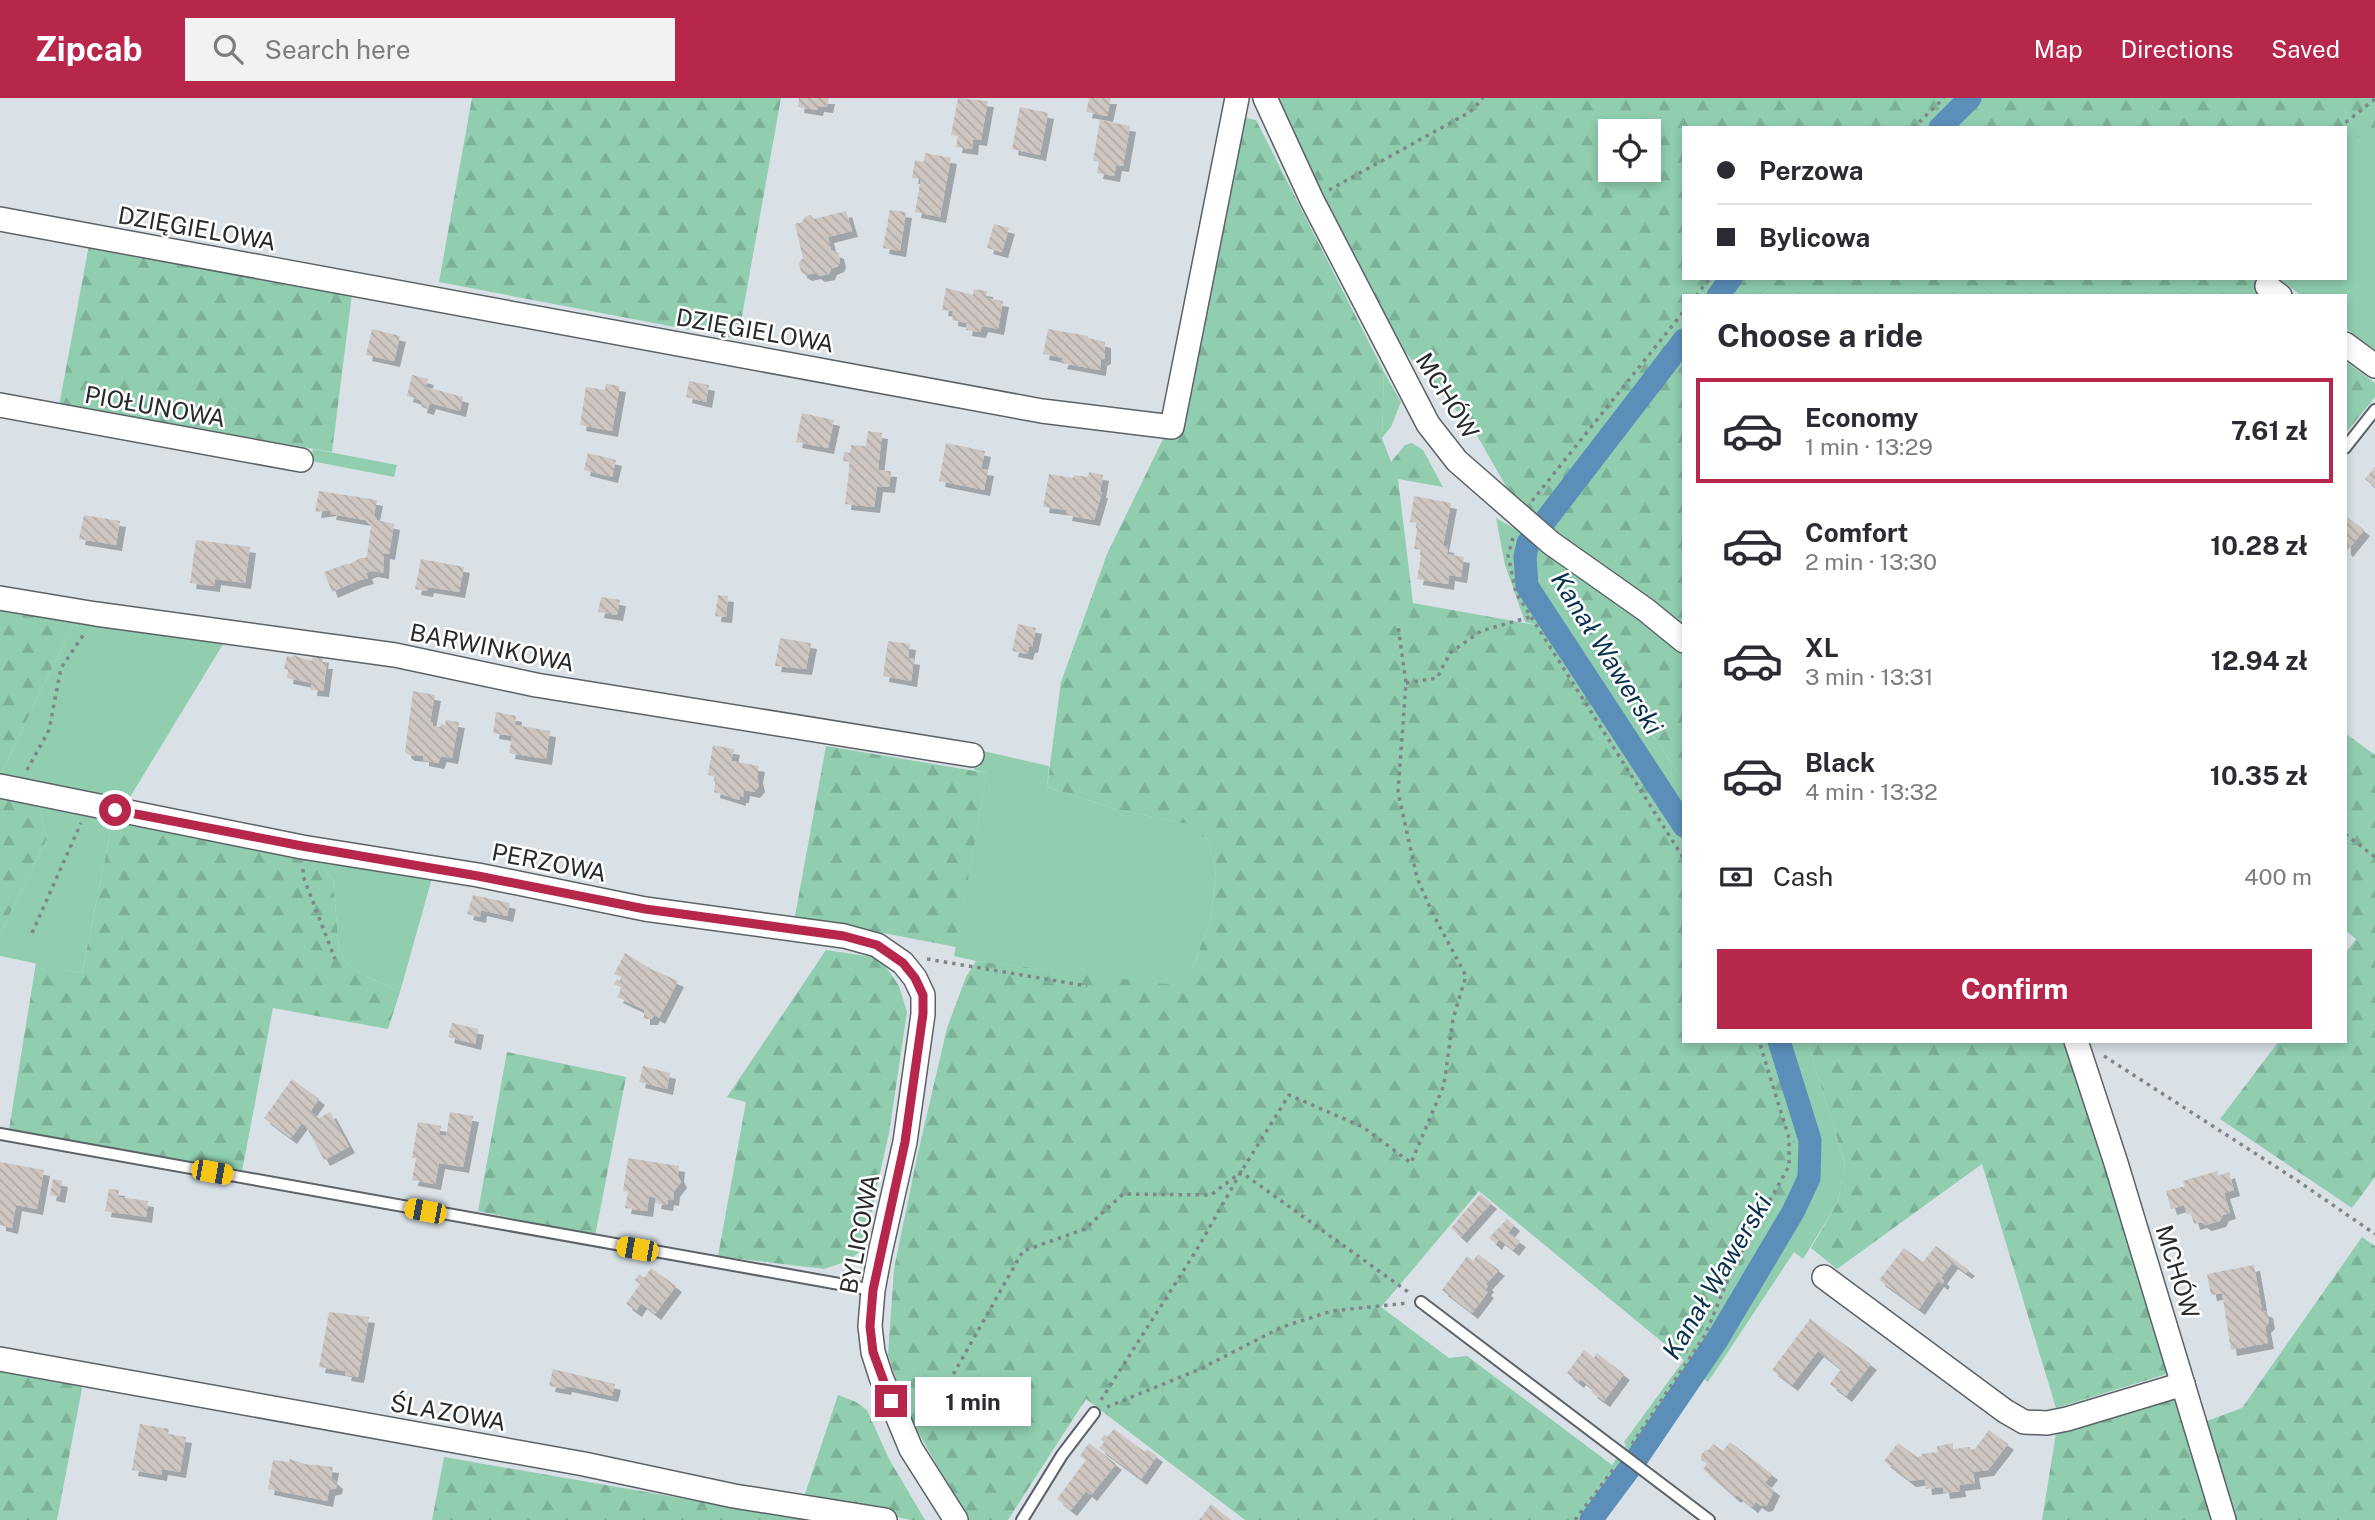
<!DOCTYPE html>
<meta charset="utf-8">
<style>
:root{--surface:#fff;--page:#f2f2f3;--text:#2b2b33;--muted:#7c7c81;--line:#e1e1e2;--accent:#b7264b}
body{margin:0;font-family:"Public Sans",sans-serif;background:var(--page);color:var(--text);height:100vh;display:flex;flex-direction:column;font-size:26px;white-space:nowrap}
*{box-sizing:border-box;margin:0}
p{font-size:23px;color:var(--muted)}
.icon{flex:none;width:38px;height:38px;fill:none;stroke:currentColor;stroke-width:2;stroke-linecap:round;stroke-linejoin:round}
.map{position:relative;flex:1;overflow:hidden}
.details{position:absolute;left:1682px;top:196px;width:665px;height:749px;display:flex;flex-direction:column;background:var(--surface);border-radius:0px;box-shadow:0 4px 10px #0003}
.details>*{flex:none}
.hud{position:absolute;left:1682px;top:28px;width:665px;height:154px;border-radius:0px;box-shadow:0 4px 10px #0003;display:grid;align-content:center;height:154px;padding:0 35px;background:var(--surface)}
.buttons{position:absolute;left:1598px;top:21px;display:grid;gap:14px}
.buttons a{display:grid;place-items:center;width:63px;height:63px;border-radius:0px;background:var(--surface);box-shadow:0 4px 10px #0003;font-size:35px}
.end{position:absolute;width:32px;height:32px;margin:-16px;border:9px solid #b7264b;background:#fff;box-shadow:0 0 0 4px #fff}
.from{border-radius:50%}
.bubble{position:absolute;height:49px;border-radius:0px;background:var(--surface);box-shadow:0 4px 10px #0003;font-size:23px;font-weight:700;line-height:49px;text-align:center}
.car{position:absolute;width:21px;height:42px;margin:-21px -10px;border-radius:9px;box-shadow:0 0 5px 2px #0007;background:linear-gradient(#f5c518 24%,#345 0 40%,#f5c518 0 76%,#345 0 86%,#f5c518 0)}
.hud b{display:flex;align-items:center;gap:24px;height:66px;font-size:26px}
.hud b+b{border-top:2px solid var(--line)}
.hud i{width:18px;height:18px;background:var(--text)}
ul{padding:0;list-style:none}
li{display:flex;align-items:center;gap:21px;height:105px;margin:0 14px 10px;padding:0 21px;border:4px solid transparent;border-radius:0px}
li div{flex:1}
li b{display:block;font-size:26px}
li em{font-style:normal;font-weight:700}
li.selected{border-color:var(--accent)}
li>.icon{width:63px;height:63px;stroke-width:1.5}
h2{padding:0 35px;font-size:32px;line-height:84px}
.pay{display:flex;align-items:center;gap:18px;height:77px;padding:0 35px;font-size:26px}
.pay p{margin-inline-start:auto}
.action{display:flex;gap:14px;margin-top:auto;padding:14px 35px}
.action a{flex:1;height:80px;border-radius:0px;background:var(--accent);color:#fff;font-size:28px;font-weight:700;line-height:80px;text-align:center}
header{display:flex;align-items:center;gap:42px;box-sizing:border-box;height:98px;padding:0 35px;background:var(--accent);color:#fff}
header strong{font-size:33px}
nav{display:flex;gap:38px;margin-inline-start:auto;font-size:24px}
.search{width:490px;height:63px;background:var(--page);display:flex;align-items:center;gap:18px;box-sizing:border-box;padding:0 24px;border-radius:0px;color:var(--muted);font-size:26px}
.map>svg:first-child{display:block}
.grass{fill:#90ceaf}
.forest{fill:url(#forest-firs);fill-rule:evenodd}
.lines{fill:none;stroke-linecap:round;stroke-linejoin:round}
.canal{stroke:#5b8eb9;stroke-width:23}
.building{fill:url(#building-back-hatch);filter:url(#shadow)}
.service-casing{stroke:#5c6267;stroke-width:14}
.minor-casing{stroke:#5c6267;stroke-width:26}
.path{stroke:#80868a;stroke-width:3.5;stroke-dasharray:3.5 5;stroke-linecap:butt}
.service{stroke:#fff;stroke-width:10}
.minor{stroke:#fff;stroke-width:23}
.route{stroke:#b7264b;stroke-width:9}
.labels{text-anchor:middle;stroke-width:5;stroke-linejoin:round;paint-order:stroke}
.street-label{font-size:24px;fill:#282b2d;stroke:#fff}
.water-label{font-size:26px;font-style:italic;fill:#08314f;stroke:#fff}
</style>
<header>
<strong>Zipcab</strong>
<div class="search"><svg class="icon" aria-label="search" viewBox="0 0 24 24"><circle cx="10" cy="10" r="6"/><path d="M15 15l6 6"/></svg>Search here</div>
<nav><a>Map</a><a>Directions</a><a>Saved</a></nav>
</header>
<div class="map">
<svg width="2375" height="1422" viewBox="0 0 2375 1422">
<defs>
<pattern id="forest-firs" width="22" height="20" patternUnits="userSpaceOnUse" patternTransform="scale(1.75)"><rect width="22" height="20" fill="#90ceaf"/><path d="M5 1l3.5 6h-7zM16 11l3.5 6h-7z" fill="#7cb197"/></pattern>
<pattern id="building-back-hatch" width="6" height="6" patternUnits="userSpaceOnUse" patternTransform="scale(1.75)"><rect width="6" height="6" fill="#cec6c1"/><path d="M-1 5l2 2M0 0l6 6M5-1l2 2" fill="none" stroke="#b1aaa6"/></pattern>
<filter id="shadow"><feDropShadow dx="6" dy="6" stdDeviation="0" flood-color="#0004"/></filter>
</defs>
<rect width="100%" height="100%" fill="#d9e1e7"/>
<g class="grass">
<path d="M2346,30L2375,51V252L2345,230V198H2302L2278,180H2345Z"/>
<path d="M1384,274L1401,304L1391,329L1382,340Z"/>
<path d="M313,351L397,367L394,379L311,363Z"/>
<path d="M1496,420L1526,437L1542,448L1545,482L1683,681V745L1542,528L1525,524L1505,467Z"/>
<path d="M75,522L228,538L127,704L0,678Z"/>
<path d="M979,652L1049,668L1047,689L1119,712L1193,727L1189,734L1207,740L1216,770L1211,820L1193,869L1173,888L976,863L954,858L987,675L974,672Z"/>
<path d="M39,707L113,721L82,875L0,858V836L47,741Z"/>
<path d="M315,758L432,780L400,894L367,879L349,868L339,852L333,782Z"/>
<path d="M1770,943H1807L1845,1066L1838,1104L1803,1161L1794,1154L1708,1284L1704,1281L1605,1422H1574L1626,1347L1624,1344L1684,1262L1784,1101L1792,1022Z"/>
</g>
<g class="forest">
<path d="M472,0H781L738,241L439,184Z"/>
<path d="M1276,0H2375V51L2345,30H1684V180H2276L2262,198H1684L1683,530L1556,437L1511,397L1475,334L1404,253L1382,222ZM1610,33H1648V72H1610Z"/>
<path d="M1242,19L1256,22L1384,274L1382,340L1391,364L1405,347L1412,345L1423,352L1443,389L1398,381L1413,505L1542,528L1683,745L1684,943H1770L1792,1022L1797,1069L1784,1101L1684,1262L1479,1093L1381,1209L1449,1260L1467,1258L1612,1367L1574,1422H1245L1086,1301L1008,1422H968L905,1311L888,1257L894,1171L917,1059L947,930L966,879L976,863L1173,887L1193,869L1211,820L1216,770L1207,740L1188,734L1192,727L1119,712L1047,689L1061,584L1107,456L1163,341H1177L1218,153Z"/>
<path d="M89,147L352,196L332,354L59,308Z"/>
<path d="M2345,263L2375,285V299L2345,336Z"/>
<path d="M1542,448L1683,552V681L1545,482L1538,461Z"/>
<path d="M0,509L75,522L0,678Z"/>
<path d="M2345,635L2375,657V1079L2352,1110L2220,1021L2279,943H2345V855L2356,841L2345,832Z"/>
<path d="M826,648L987,675L956,849L795,818Z"/>
<path d="M0,700L39,707L47,741L0,836Z"/>
<path d="M113,721L315,758L333,782L339,852L349,868L367,879L400,894L388,931L273,910L242,1073L9,1031L36,865L82,875Z"/>
<path d="M826,852L880,860L899,888L907,914L889,1035L863,1151L848,1163L824,1171L718,1158L746,1004L727,999Z"/>
<path d="M1807,943H2066L2170,1275L2056,1310L1982,1066L1837,1171L1811,1150L1838,1104L1845,1066Z"/>
<path d="M507,954L626,979L595,1138L478,1113Z"/>
<path d="M2362,1139L2375,1148V1422H2234L2204,1324L2242,1310Z"/>
<path d="M0,1269L83,1285L57,1422H0Z"/>
<path d="M838,1297L856,1304L867,1312L889,1361L925,1422H911L804,1399Z"/>
<path d="M2177,1298L2211,1422H2042L2056,1335Z"/>
<path d="M444,1359L807,1422H432Z"/>
</g>
<g class="lines">
<g class="canal">
<path d="M1940,30L1970,0"/>
<path d="M1718,198L1731,180"/>
<path d="M1684,242L1528,445L1525,459L1527,488L1684,728"/>
<path d="M1591,1422L1635,1363L1717,1242L1793,1114L1809,1080L1810,1042L1779,943"/>
</g>
</g>
<g class="building">
<path d="M799,0H829L827,9L818,8L817,12L798,9Z"/>
<path d="M958,0L988,3L981,42L973,41L972,51L956,49L958,38L951,37Z"/>
<path d="M1089,0H1111L1107,18L1086,14Z"/>
<path d="M1020,9L1048,15L1040,57L1012,51Z"/>
<path d="M1100,22L1130,28L1123,68L1116,67L1114,78L1097,75L1099,64L1093,63Z"/>
<path d="M925,55L951,60L940,119L915,114L921,81L912,80L915,62L924,64Z"/>
<path d="M890,112L906,114L900,153L883,150Z"/>
<path d="M846,113L852,133L828,139L831,152L838,155L840,164L838,168L831,171L829,176L819,178L815,175L806,177L801,174L799,165L803,160L795,126L802,124L805,119L810,117L814,121Z"/>
<path d="M994,126L1009,130L1002,154L987,150Z"/>
<path d="M946,190L973,197L974,191L987,193L986,200L1003,203L998,231L982,228L980,234L966,232L967,225L952,222L953,213L942,212Z"/>
<path d="M372,231L400,238L394,263L366,257Z"/>
<path d="M1048,231L1088,238V240L1105,244V260L1101,262L1100,272L1061,265L1063,260L1043,256Z"/>
<path d="M412,277L428,281L425,289L463,299L460,313L430,305L428,311L421,309L422,303L407,298Z"/>
<path d="M689,283L709,287L706,304L686,299Z"/>
<path d="M606,286L620,288L612,333L580,327L586,289L605,292Z"/>
<path d="M802,315L834,322L828,350L796,344Z"/>
<path d="M868,333L882,335L878,372L891,373L889,389L877,388L874,409L845,406L850,364L843,363L844,354L850,355L851,347L866,348Z"/>
<path d="M946,345L985,353L981,371L988,372L984,392L939,383Z"/>
<path d="M588,355L616,362L612,379L584,372Z"/>
<path d="M2375,369V389L2365,381Z"/>
<path d="M1089,374L1103,377L1100,394H1102L1094,422L1066,417L1067,412L1043,409L1049,376L1073,380L1074,377L1088,379Z"/>
<path d="M319,393L377,402L374,417L377,422L394,426L389,456L384,455L383,475L372,473L366,475L368,480L357,483L332,494L324,474L346,466H350L360,460H365L367,458L371,428L365,422L330,416L331,412L315,414Z"/>
<path d="M1414,398L1451,405L1443,448L1448,449L1447,456L1464,459L1461,479L1449,477L1448,486L1417,481L1422,452L1414,451L1418,425L1410,424Z"/>
<path d="M84,417L120,423L116,447L79,441Z"/>
<path d="M2345,417L2364,432L2347,453L2345,451Z"/>
<path d="M196,442L250,449L245,485L215,481L214,488L190,485Z"/>
<path d="M421,461L464,469L459,494L428,489L427,493L415,491Z"/>
<path d="M718,497L728,498L726,519L715,518Z"/>
<path d="M601,499L620,502L617,517L598,514Z"/>
<path d="M1018,526L1036,530L1032,549H1029L1027,556L1012,553Z"/>
<path d="M780,540L811,545L806,571L775,568Z"/>
<path d="M888,543L910,546L908,560L914,561L911,583L883,578Z"/>
<path d="M293,557L312,563L313,557L323,559L322,565H327L323,593L311,592L312,585L287,580L288,572L284,571L287,558L292,559Z"/>
<path d="M413,593L435,597L430,624L433,625V628L440,629L441,626L445,627L446,622L459,624L452,660L441,658L438,665L423,662V658L409,657L405,654Z"/>
<path d="M496,614L516,618L515,627L550,633L546,661L509,655L512,638L493,635Z"/>
<path d="M713,647L734,651L731,663L759,668L757,679L759,688L754,694L744,692L743,699H740V702L714,694L716,679L708,677Z"/>
<path d="M473,797L510,805L507,818L481,812L480,819L467,816Z"/>
<path d="M625,855L651,871L678,883L659,920L654,917L652,921H644V912L617,899L622,890L614,886L617,881L620,883L621,879L614,876Z"/>
<path d="M452,925L478,931L475,946L448,939Z"/>
<path d="M643,968L670,975L667,991L639,984Z"/>
<path d="M292,981L319,1001L310,1014L319,1020L330,1014L349,1049L324,1062L306,1028L302,1025L291,1040L264,1020Z"/>
<path d="M450,1014L473,1018L463,1069L439,1065L435,1086L412,1082L416,1060H412L418,1024L441,1028L439,1037L446,1038Z"/>
<path d="M628,1060L679,1068L678,1078L681,1084L674,1093L673,1102L668,1101L667,1107L655,1105L656,1100L649,1098L647,1113L625,1110L628,1094L623,1093Z"/>
<path d="M0,1064L44,1072L37,1111L16,1107L12,1130L0,1127Z"/>
<path d="M2217,1073L2218,1078L2229,1074L2234,1092L2224,1095L2230,1115L2223,1117L2220,1123L2206,1127L2201,1124L2194,1126L2191,1115L2187,1116L2184,1107L2171,1111L2166,1093L2185,1088L2183,1083Z"/>
<path d="M53,1081L62,1083L59,1099L50,1097Z"/>
<path d="M109,1091L119,1092L118,1099L148,1103L146,1119L105,1113Z"/>
<path d="M1480,1096L1491,1105L1461,1139L1451,1130Z"/>
<path d="M1507,1121L1514,1127L1508,1135L1520,1143L1513,1152L1499,1141L1496,1146L1489,1140Z"/>
<path d="M1936,1148L1969,1172L1966,1175L1952,1165L1941,1180L1944,1183L1942,1186L1938,1183L1919,1211L1879,1182L1904,1150L1923,1164Z"/>
<path d="M1478,1156L1499,1172L1486,1186L1488,1188L1485,1192L1488,1194L1472,1215L1442,1192L1467,1158L1473,1163Z"/>
<path d="M2254,1167L2262,1212L2267,1214L2269,1225L2265,1229L2268,1245L2231,1252L2222,1195L2211,1197L2207,1176Z"/>
<path d="M651,1170L676,1188L655,1216L641,1205L636,1213L626,1206L640,1186L635,1182L639,1176L644,1180Z"/>
<path d="M329,1214L369,1219L358,1279L345,1277L346,1273L319,1269Z"/>
<path d="M1810,1221L1871,1266L1846,1298L1830,1286L1841,1271L1818,1253L1792,1287L1772,1272Z"/>
<path d="M1584,1252L1594,1260L1597,1255L1624,1276L1604,1303L1591,1294L1593,1291L1580,1281L1578,1284L1567,1275Z"/>
<path d="M553,1271L615,1286L612,1298L566,1288L565,1291L549,1288Z"/>
<path d="M140,1326L169,1331L168,1336L186,1339L180,1374L162,1371L161,1377L132,1372Z"/>
<path d="M1114,1331L1145,1354L1147,1351L1157,1358L1141,1381L1099,1350L1104,1344L1101,1341L1104,1337L1107,1339Z"/>
<path d="M1989,1332L2008,1346L1988,1372L1973,1374L1975,1385L1959,1387L1960,1393L1944,1395L1943,1389L1926,1391L1925,1381L1910,1383L1884,1363L1898,1345L1917,1359L1922,1358L1921,1356L1938,1354L1937,1348L1953,1345V1351L1970,1349V1352L1975,1351Z"/>
<path d="M1730,1344L1772,1376L1765,1385L1774,1392L1767,1407L1762,1408L1756,1404L1752,1409L1737,1397L1735,1399L1703,1371L1707,1366L1701,1362V1357L1705,1352H1709L1713,1346L1723,1353Z"/>
<path d="M1089,1345L1116,1366L1091,1397L1086,1393L1071,1412L1057,1401L1086,1362L1080,1358Z"/>
<path d="M290,1361L305,1366L333,1369L331,1380L337,1385L336,1390L329,1392L327,1403L268,1391L273,1362L289,1364Z"/>
<path d="M1211,1406L1231,1422H1199Z"/>
</g>
<g class="lines">
<defs>
<g id="service">
<path d="M2345,350L2375,312"/>
<path d="M0,1036L873,1192"/>
<path d="M1421,1204L1709,1422"/>
<path d="M1022,1422L1062,1357L1094,1315"/>
</g>
<g id="minor">
<path d="M1265,0L1312,102L1428,326L1457,363L1551,445L1646,512L1684,543"/>
<path d="M0,121L1042,313L1172,329L1237,0"/>
<path d="M2267,188L2280,198"/>
<path d="M2345,246L2375,268"/>
<path d="M0,307L301,362"/>
<path d="M0,500L96,516L395,557L536,587L972,657"/>
<path d="M0,688L302,749L478,777L645,811L844,838L877,847L903,865L915,880L923,897V916L905,1044L880,1155L873,1192L870,1228L873,1254L881,1279L911,1351L956,1422"/>
<path d="M2076,943L2116,1065L2224,1422"/>
<path d="M1824,1179L2005,1313L2024,1324L2047,1325L2067,1321L2183,1286"/>
<path d="M0,1261L584,1366L734,1398L885,1422"/>
</g>
</defs>
<use href="#service" class="service-casing"/>
<use href="#minor" class="minor-casing"/>
<g class="path">
<path d="M1913,30L1944,0"/>
<path d="M2339,30L2375,1"/>
<path d="M1329,92L1470,14L1483,0"/>
<path d="M1696,198L1710,180"/>
<path d="M1532,403L1684,213"/>
<path d="M1513,440L1508,457L1516,495L1684,761"/>
<path d="M1406,585L1437,580L1450,555L1481,533L1530,519"/>
<path d="M27,672L49,632L61,570L84,536"/>
<path d="M2345,736L2375,759"/>
<path d="M303,771V778L335,861"/>
<path d="M32,835L81,725"/>
<path d="M927,861L1087,888"/>
<path d="M2104,958L2298,1083L2375,1136"/>
<path d="M1101,1302L1196,1153L1241,1074L1289,997L1363,1029L1411,1065L1444,987L1453,921L1466,878L1433,816L1417,780L1398,694L1406,585L1398,528"/>
<path d="M1107,1309L1198,1272L1282,1229L1332,1213L1408,1205"/>
<path d="M924,1328L1023,1153L1085,1131L1123,1096L1211,1097L1241,1074L1411,1196"/>
<path d="M1632,1346L1705,1237L1734,1167L1789,1068V1040L1759,943"/>
<path d="M1575,1422L1615,1369"/>
</g>
<use href="#service" class="service"/>
<use href="#minor" class="minor"/>
</g>
<g class="lines">
<path class="route" d="M115,712L302,748L478,778L645,811L844,838L877,847L903,865L915,880L923,897V916L905,1044L873,1192L870,1228L873,1254L891,1303"/>
</g>
<g class="labels">
<g class="street-label">
<text transform="translate(197 131) rotate(10)" y="8">DZIĘGIELOWA</text>
<text transform="translate(755 233) rotate(10)" y="8">DZIĘGIELOWA</text>
<text transform="translate(1447 298) rotate(58)" y="8">MCHÓW</text>
<text transform="translate(155 309) rotate(10)" y="8">PIOŁUNOWA</text>
<text transform="translate(492 550) rotate(11)" y="8">BARWINKOWA</text>
<text transform="translate(549 765) rotate(11)" y="8">PERZOWA</text>
<text transform="translate(860 1136) rotate(-79)" y="8">BYLICOWA</text>
<text transform="translate(2177 1174) rotate(73)" y="8">MCHÓW</text>
<text transform="translate(448 1315) rotate(10)" y="8">ŚLAZOWA</text>
</g>
<g class="water-label">
<text transform="translate(1607 555) rotate(58)" y="9">Kanał Wawerski</text>
<text transform="translate(1717 1179) rotate(-59)" y="9">Kanał Wawerski</text>
</g>
</g>
</svg>
<div class="buttons">
<a><svg class="icon" aria-label="locate" viewBox="0 0 24 24"><circle cx="12" cy="12" r="6"/><path d="M12 2v4M12 18v4M2 12h4M18 12h4"/></svg></a>
</div>
<i class="end from" style="left:115px;top:712px"></i>
<i class="end" style="left:891px;top:1303px"></i>
<div class="bubble" style="left:915px;top:1279px;width:116px">1 min</div>
<i class="car" style="left:212px;top:1074px;rotate:100deg"></i>
<i class="car" style="left:425px;top:1113px;rotate:281deg"></i>
<i class="car" style="left:637px;top:1151px;rotate:280deg"></i>
<div class="hud">
<b><i class="from"></i>Perzowa</b>
<b><i></i>Bylicowa</b>
</div>
<section class="details">
<h2>Choose a ride</h2>
<ul>
<li class="selected"><svg class="icon" aria-label="car" viewBox="0 0 24 24"><path d="M5 17H2v-5l4-1 3-4h7l3 4 3 1v5h-3M9 17h6M6 11h13"/><circle cx="7" cy="17" r="2"/><circle cx="17" cy="17" r="2"/></svg><div><b>Economy</b><p>1 min · 13:29</p></div><em>7.61 zł</em></li>
<li><svg class="icon" aria-label="car" viewBox="0 0 24 24"><path d="M5 17H2v-5l4-1 3-4h7l3 4 3 1v5h-3M9 17h6M6 11h13"/><circle cx="7" cy="17" r="2"/><circle cx="17" cy="17" r="2"/></svg><div><b>Comfort</b><p>2 min · 13:30</p></div><em>10.28 zł</em></li>
<li><svg class="icon" aria-label="car" viewBox="0 0 24 24"><path d="M5 17H2v-5l4-1 3-4h7l3 4 3 1v5h-3M9 17h6M6 11h13"/><circle cx="7" cy="17" r="2"/><circle cx="17" cy="17" r="2"/></svg><div><b>XL</b><p>3 min · 13:31</p></div><em>12.94 zł</em></li>
<li><svg class="icon" aria-label="car" viewBox="0 0 24 24"><path d="M5 17H2v-5l4-1 3-4h7l3 4 3 1v5h-3M9 17h6M6 11h13"/><circle cx="7" cy="17" r="2"/><circle cx="17" cy="17" r="2"/></svg><div><b>Black</b><p>4 min · 13:32</p></div><em>10.35 zł</em></li>
</ul>
<div class="pay"><svg class="icon" aria-label="cash" viewBox="0 0 24 24"><path d="M3 7h18v10H3z"/><circle cx="12" cy="12" r="2"/></svg>Cash<p>400 m</p></div>
<div class="action"><a>Confirm</a></div>
</section>
</div>
